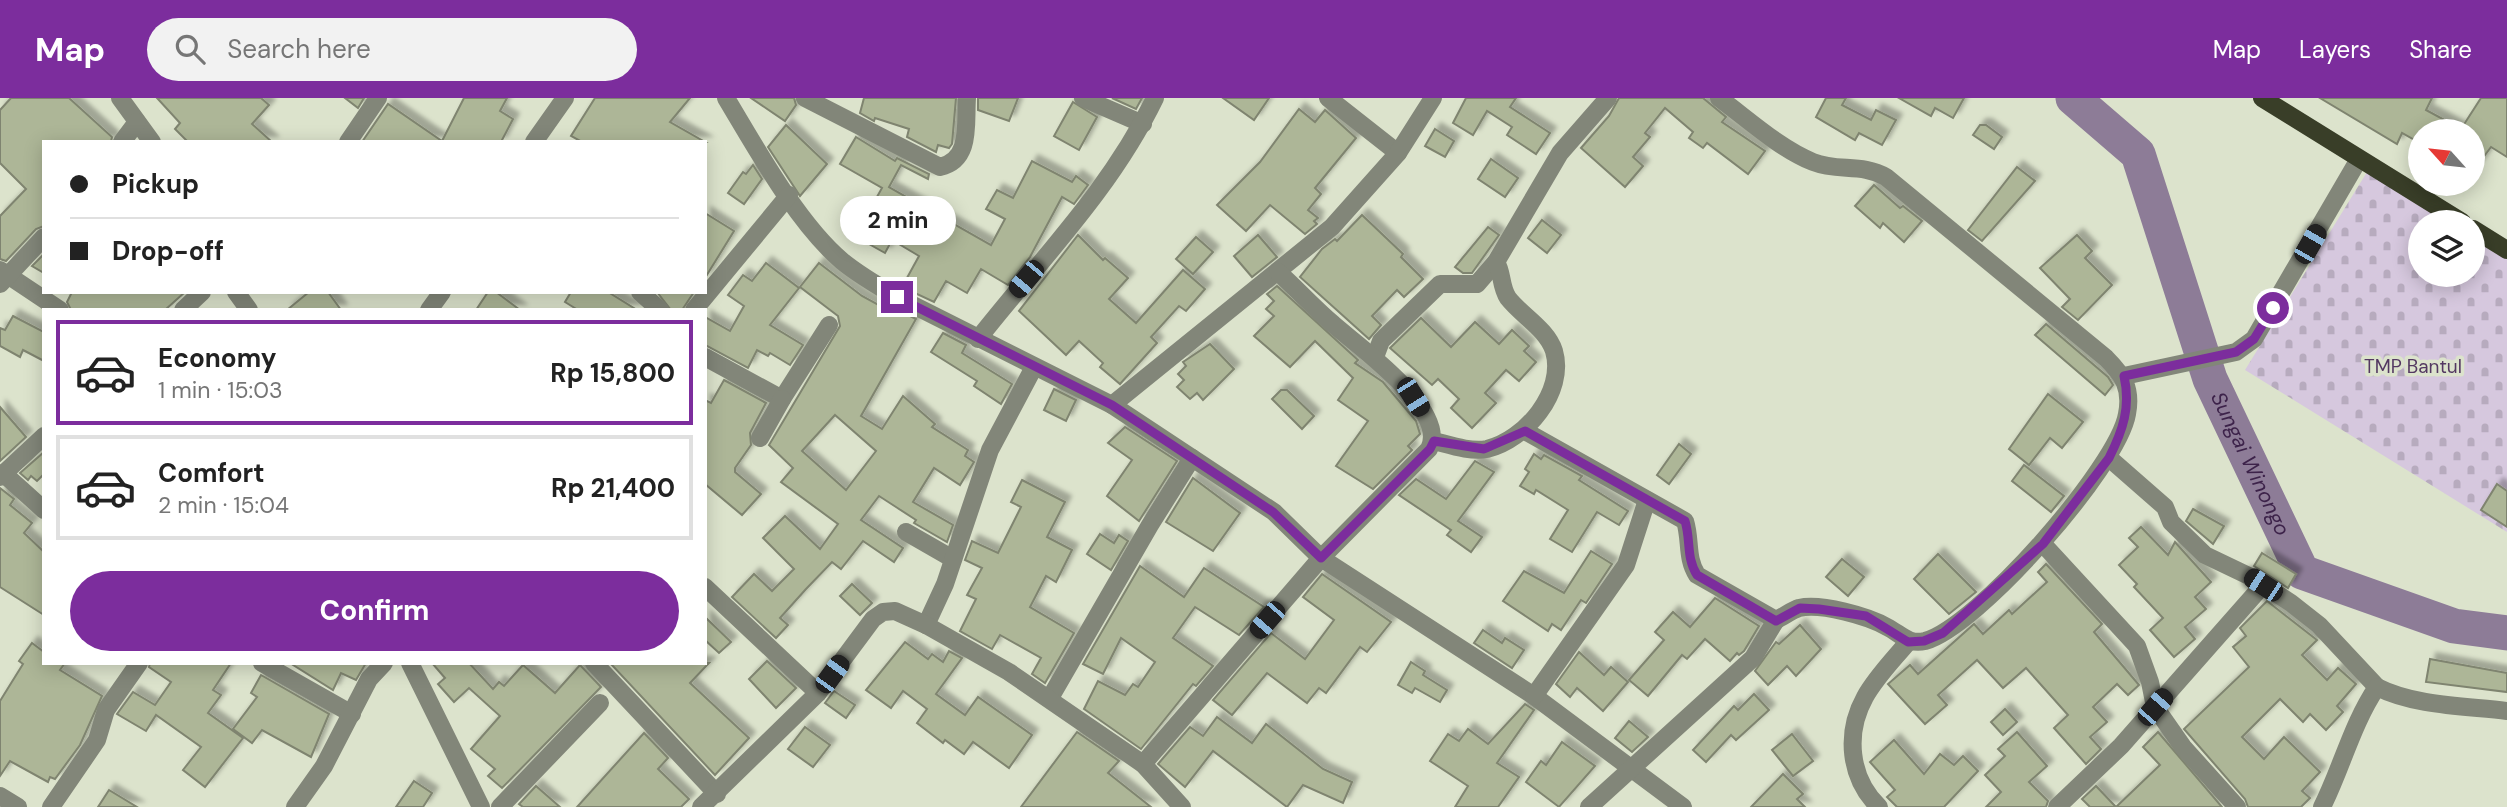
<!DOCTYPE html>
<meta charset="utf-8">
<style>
:root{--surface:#fff;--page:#f2f2f2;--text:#222;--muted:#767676;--line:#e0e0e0;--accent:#7c2d9d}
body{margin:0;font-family:"DM Sans",sans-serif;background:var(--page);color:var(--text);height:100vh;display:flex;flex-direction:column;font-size:26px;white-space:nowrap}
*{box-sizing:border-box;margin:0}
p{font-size:23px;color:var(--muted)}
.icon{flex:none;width:38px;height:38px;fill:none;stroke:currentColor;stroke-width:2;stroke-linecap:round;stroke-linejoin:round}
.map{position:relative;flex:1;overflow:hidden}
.drawer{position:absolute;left:42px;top:210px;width:665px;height:357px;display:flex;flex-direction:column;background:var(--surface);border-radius:0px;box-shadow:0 4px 18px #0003}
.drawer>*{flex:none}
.top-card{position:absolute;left:42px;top:42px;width:665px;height:154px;border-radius:0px;box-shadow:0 4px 18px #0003;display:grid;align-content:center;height:154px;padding:0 28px;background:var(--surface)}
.needle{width:46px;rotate:297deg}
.buttons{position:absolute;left:2408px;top:21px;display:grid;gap:14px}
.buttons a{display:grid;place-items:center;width:77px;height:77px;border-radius:50%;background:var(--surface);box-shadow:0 4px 18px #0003;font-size:35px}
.end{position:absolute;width:32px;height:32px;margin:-16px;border:9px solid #7c2d9d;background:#fff;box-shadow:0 0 0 4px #fff}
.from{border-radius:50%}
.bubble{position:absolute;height:49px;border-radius:24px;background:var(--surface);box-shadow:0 4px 18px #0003;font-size:23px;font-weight:700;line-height:49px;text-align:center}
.car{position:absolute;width:21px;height:42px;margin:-21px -10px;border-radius:9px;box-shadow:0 0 5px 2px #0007;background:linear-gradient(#222 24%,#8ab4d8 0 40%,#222 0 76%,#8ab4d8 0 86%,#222 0)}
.top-card b{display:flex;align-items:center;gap:24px;height:66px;font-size:26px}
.top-card b+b{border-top:2px solid var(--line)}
.top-card i{width:18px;height:18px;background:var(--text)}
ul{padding:12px 0 0;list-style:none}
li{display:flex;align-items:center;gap:21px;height:105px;margin:0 14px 10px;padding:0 14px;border:4px solid var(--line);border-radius:0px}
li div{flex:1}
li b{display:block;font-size:26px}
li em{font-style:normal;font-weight:700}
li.selected{border-color:var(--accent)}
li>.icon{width:63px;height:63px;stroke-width:1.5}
.button{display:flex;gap:14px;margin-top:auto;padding:14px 28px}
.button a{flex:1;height:80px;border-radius:42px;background:var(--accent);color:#fff;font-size:28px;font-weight:700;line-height:80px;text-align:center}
header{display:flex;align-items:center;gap:42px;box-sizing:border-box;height:98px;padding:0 35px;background:var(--accent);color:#fff}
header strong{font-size:33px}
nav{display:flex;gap:38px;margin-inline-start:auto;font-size:24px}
.search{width:490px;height:63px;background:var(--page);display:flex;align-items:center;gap:18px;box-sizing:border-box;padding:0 24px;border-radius:38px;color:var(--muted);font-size:26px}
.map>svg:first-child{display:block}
.cemetery{fill:url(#cemetery-stones)}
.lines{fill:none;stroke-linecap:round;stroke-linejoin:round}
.river{stroke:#8d7c97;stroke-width:35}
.building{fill:#adb697;stroke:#7f846f;stroke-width:2;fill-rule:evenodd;filter:url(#shadow)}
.minor{stroke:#828679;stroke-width:18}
.major{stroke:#393e28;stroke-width:18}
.route{stroke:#7c2d9d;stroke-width:9}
.labels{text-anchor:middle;stroke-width:7;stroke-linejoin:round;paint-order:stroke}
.park-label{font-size:19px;fill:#533861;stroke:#dce3cc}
.water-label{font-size:21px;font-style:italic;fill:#3d234a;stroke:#dce3cc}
</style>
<header>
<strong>Map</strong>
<div class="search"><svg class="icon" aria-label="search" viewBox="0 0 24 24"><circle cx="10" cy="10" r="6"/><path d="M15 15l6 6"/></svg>Search here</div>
<nav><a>Map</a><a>Layers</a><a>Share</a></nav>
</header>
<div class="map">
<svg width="2507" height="709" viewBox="0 0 2507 709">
<defs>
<pattern id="cemetery-stones" width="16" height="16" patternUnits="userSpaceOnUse" patternTransform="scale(1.75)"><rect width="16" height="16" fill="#d6c8de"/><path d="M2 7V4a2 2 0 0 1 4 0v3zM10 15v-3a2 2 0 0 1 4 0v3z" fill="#b7abbe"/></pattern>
<filter id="shadow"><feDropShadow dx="6" dy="-6" stdDeviation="2" flood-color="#0004"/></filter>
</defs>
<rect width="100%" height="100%" fill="#dce3cc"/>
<path class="cemetery" d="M2367,74L2448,124H2420V177H2473V140L2507,161V434L2245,272Z"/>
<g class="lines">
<path class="river" id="s1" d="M2073,0L2138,56L2210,281L2302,474L2454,528L2507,535"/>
</g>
<g class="building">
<path d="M11,0H69L112,39L111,44H44V128L36,131L6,163L0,161V118L26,91L0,65V12Z"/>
<path d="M157,0H261L269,7L252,26L272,44H188L175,31L180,25Z"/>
<path d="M345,0H364L358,10Z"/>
<path d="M464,0H507L500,13L513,21L501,44H362L388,6L442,43Z"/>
<path d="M595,0H690L670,24L705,44H582L571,38Z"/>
<path d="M751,0H794L796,7L785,23Z"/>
<path d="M864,0H956L952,46L949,50L938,47L936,54L907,39L909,31L875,20L874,23L860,15Z"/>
<path d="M978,0H1018L1009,23L978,12Z"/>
<path d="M1112,0H1142L1136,11Z"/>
<path d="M1223,0H1269L1254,22Z"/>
<path d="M1466,0H1516L1510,9L1550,35L1536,56L1507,37L1512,29L1487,13L1473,37L1453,25Z"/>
<path d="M1619,0H1703L1726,19L1722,24L1765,53L1748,76L1707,45L1703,50L1689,40L1693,34L1665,10L1645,35L1650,39L1633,59L1643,68L1625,89L1581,50L1609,18Z"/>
<path d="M1826,0H1846L1842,7L1871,22L1876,12L1896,22L1882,47L1859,35L1855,42L1816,19Z"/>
<path d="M1899,0H1964L1953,20L1935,10L1931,18Z"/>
<path d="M2320,0H2432L2426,12L2461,31L2481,0H2507V59L2491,49L2473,73V33H2420V45L2402,35L2397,46Z"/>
<path d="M1073,4L1097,19L1079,52L1054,38Z"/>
<path d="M1299,11L1315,24L1325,12L1356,40L1315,90L1321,96L1308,112L1318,120L1314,123L1317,126L1305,136L1270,107L1246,133L1217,107L1260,64Z"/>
<path d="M786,27L827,66L800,98L768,49Z"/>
<path d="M1980,27H1986L2002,39L1994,51L1973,37Z"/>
<path d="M1435,31L1454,43L1445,59L1425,48Z"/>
<path d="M856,39L895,63L897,60L929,76L928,81L901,67L889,89L991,147L1005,121L986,111L997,92L1013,100L1032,63L1072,84L1076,78L1088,87L1074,106L1062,99L1030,159L1008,187L981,171L967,195L946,183L934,204L902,189L919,158L892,142L885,155L855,138L882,90L840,66Z"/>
<path d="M1491,61L1518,80L1505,99L1478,81Z"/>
<path d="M753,67L762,81L744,106L728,95L743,74L746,76Z"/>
<path d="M2017,69L2035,83L1982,143L1968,132Z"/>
<path d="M1874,87L1900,110L1903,108L1922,123L1904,144L1883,125L1880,130L1855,108Z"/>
<path d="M705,115L734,133L705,180Z"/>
<path d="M1362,117L1403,156L1401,159L1423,181L1404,199L1397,192L1372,218L1381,227L1369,241L1300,179L1322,151L1335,141L1337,143Z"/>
<path d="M1542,122L1561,137L1547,155L1528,140Z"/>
<path d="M1488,129L1499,137L1472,175H1463L1455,169Z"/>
<path d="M1078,137L1103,162L1105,160L1128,180L1109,201L1136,225L1183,172L1205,191L1186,213L1179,208L1151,239L1157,245L1120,286L1100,269L1103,265L1079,243L1066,257L1019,213Z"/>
<path d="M1258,137L1277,159L1252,179L1234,158Z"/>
<path d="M2077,137L2092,153L2085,160L2112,187L2078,222L2062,209L2070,201L2040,170Z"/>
<path d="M1196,139L1213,154L1193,176L1176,161Z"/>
<path d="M44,156V175L32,168Z"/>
<path d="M766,165L799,190L770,227L803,247L790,267L770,255L768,258L757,252L748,270L705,247V219L730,233L744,208L728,197L743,177L752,183Z"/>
<path d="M819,165L862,198L884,210L887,206L916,221L861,318L882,331L903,298L935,326L932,329L968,352L965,358L974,364L960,387L934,370L913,404L953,427L947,444L914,425L916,422L879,398L861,422L903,450L894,464L863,443L841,471L832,464L806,491L780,520L788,527L776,540L732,499L754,476L772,493L794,471L763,440L785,418L820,451L838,426L781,384L793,370L769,347L840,228L838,218L800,189ZM835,317L876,353L846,392L802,353Z"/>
<path d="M1277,188L1358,262L1355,265L1383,284L1416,323L1420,336L1408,348L1412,352L1373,391L1336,368L1368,323L1338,302L1353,280L1315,243L1290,269L1254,238L1274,218L1266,211L1274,203L1267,196Z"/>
<path d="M72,194H185L165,212H71L67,204Z"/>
<path d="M309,194H328L341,212H287Z"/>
<path d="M488,194H496L520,212H476Z"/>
<path d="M571,194H608L637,212H578L565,204Z"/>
<path d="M657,194H694L682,212H671Z"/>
<path d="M13,218L44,234V263L23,252L20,259L0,248V230L5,232Z"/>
<path d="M1421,220L1451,249L1475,224L1499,246L1512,232L1529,248L1524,253L1536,264L1519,283L1506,272L1485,295L1496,305L1472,330L1451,310L1459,301L1438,281L1432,287L1390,250Z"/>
<path d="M2046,226L2108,279L2113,287L2105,297L2035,237Z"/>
<path d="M943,235L966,247L962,255L1012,286L1001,306L974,288L977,283L931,254Z"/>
<path d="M1210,246L1234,271L1203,302L1197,295L1190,301L1177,289L1184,282L1178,276L1186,268L1183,264Z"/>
<path d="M724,282L766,305L750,335L751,347L735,370V374L761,396L742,417L705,386V302L711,305Z"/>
<path d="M1054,291L1076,302L1066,323L1044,312Z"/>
<path d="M1281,292H1287L1314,318L1302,331L1272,301Z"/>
<path d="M2048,296L2083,324L2062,350L2050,340L2029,367L2009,351Z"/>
<path d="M0,309L26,339L0,363Z"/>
<path d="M1125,329L1177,363L1139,423L1107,398L1132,362L1108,345Z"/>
<path d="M1679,346L1691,356L1669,386L1657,377Z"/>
<path d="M44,354V376L37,383L31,378L28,382L20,375Z"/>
<path d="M1534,356L1541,361L1544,357L1582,378L1579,382L1628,413L1619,427L1597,414L1572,454L1550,441L1568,412L1536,392L1534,396L1520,388L1529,374L1525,371Z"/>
<path d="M1475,363L1494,374L1458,423L1482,439L1471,454L1447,437L1451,432L1399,397L1416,381L1446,401Z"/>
<path d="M2024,367L2064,398L2051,414L2012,383Z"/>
<path d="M1193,380L1240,415L1213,453L1166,424Z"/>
<path d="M1022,382L1065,404L1047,439L1072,452L1056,484L1046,478L1030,509L1074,535L1045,585L1032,576L1041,560L1000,537L992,551L960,533L976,501L967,497L982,470L965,462L972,443L998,455L1021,409L1011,404Z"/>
<path d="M2497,386L2507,393V429L2481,412Z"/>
<path d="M0,390L14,401L10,407L32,425L24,435L44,454V517L0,489Z"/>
<path d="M2193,411L2224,428L2213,446L2186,423Z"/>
<path d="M2141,429L2168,457L2175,444L2211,484L2195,499L2206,511L2185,529L2195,541L2174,559L2150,532L2163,520L2134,489L2137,486L2119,467L2138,449L2129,440Z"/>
<path d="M1100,436L1114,445L1119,437L1128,443L1111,472L1087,456Z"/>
<path d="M1591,453L1612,466L1586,505L1581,502L1561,532L1552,526L1548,533L1503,503L1524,473L1564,495Z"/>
<path d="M2262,455L2296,476L2288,490L2254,468Z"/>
<path d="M1938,456L1976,494L1949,516L1914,481Z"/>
<path d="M1842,461L1864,479L1848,498L1826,479Z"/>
<path d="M2046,466L2102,526L2094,534L2139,587L2128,597L2117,586L2093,609L2107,624L2090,639L2101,651L2086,666L2054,630L2068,617L2026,570L2003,590L1977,562L1938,597L1947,607L1925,626L1888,586L1910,567L1918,576L1974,526L1983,536L2009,512L2012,516L2047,484L2038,474Z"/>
<path d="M1140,468L1184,499L1204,470L1264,509L1239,537L1195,509L1173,540L1213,568L1196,588L1193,586L1141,651L1084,611L1098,583L1125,597L1133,586L1138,589L1155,564L1121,540L1103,576L1083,566Z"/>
<path d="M1322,476L1391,524L1367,554L1360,549L1326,595L1319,590L1307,605L1267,575L1232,617L1213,602L1271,535L1305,561L1334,522L1303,499Z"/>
<path d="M852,486L872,505L860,517L840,498Z"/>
<path d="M1715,500L1759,528L1744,553L1739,557L1737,555L1730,563L1705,541L1687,561L1682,557L1648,598L1629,582L1664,542L1655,534L1673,514L1690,529Z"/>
<path d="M2267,503L2317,542L2302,557L2327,582L2338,570L2356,586L2337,608L2343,614L2326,632L2310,616L2303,624L2280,601L2242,639L2264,661L2284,639L2320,674L2302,693L2310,700L2301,709H2248L2245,701L2184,631L2249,569L2233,549L2246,538L2240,530Z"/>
<path d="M705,519L731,544L719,555L705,542Z"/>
<path d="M1800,527L1821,551L1796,578L1787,568L1768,587L1755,573L1776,544L1779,546Z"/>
<path d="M1483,532L1502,545L1505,540L1524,552L1512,570L1474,545Z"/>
<path d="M905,544L928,561L932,556L943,564L949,553L962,560L936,596L965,617L978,599L1032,637L1009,670L973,644L964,656L945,642L943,645L917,625L927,611L903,593L891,610L866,592Z"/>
<path d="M32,545L44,554V565H65L60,572L102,598L80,647L55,681L50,679L48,684L10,663L0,678V603L23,566L19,563Z"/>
<path d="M1579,554L1604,577L1611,569L1628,584L1603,613L1577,590L1570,599L1556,586Z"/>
<path d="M2430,561L2507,575V594L2426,584Z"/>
<path d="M767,563L796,590L776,610L749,581Z"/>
<path d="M1411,564L1425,573L1423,577L1447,592L1440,604L1415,590L1412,595L1398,587Z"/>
<path d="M150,565H231L213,592L221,597L208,615L243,640L205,689L183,672L201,649L156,617L146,633L117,616L133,594L155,607L171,584L149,569Z"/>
<path d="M290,565H366L356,582L341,575L333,592Z"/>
<path d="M432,565H469L493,591L499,584L504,588L523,567L555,595L580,567L601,589L502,690L488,678L495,671L471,651L500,618L469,590L454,604L438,586L445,580Z"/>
<path d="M610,565H709L690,585L749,640L715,677Z"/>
<path d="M261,577L329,616L311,659L262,632L252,645L233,631L257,599L251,595Z"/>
<path d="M834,593L855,607L846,620L825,605Z"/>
<path d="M1754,596L1769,612L1736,642L1731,637L1706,664L1693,652L1734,608L1738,612Z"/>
<path d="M1525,606L1534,612L1497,665L1519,679L1498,709H1455L1468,688L1430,663L1448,636L1459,643L1468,631L1488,646Z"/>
<path d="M2005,611L2017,624L2003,637L1991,624Z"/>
<path d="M1217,619L1252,645L1266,626L1323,671L1352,684L1343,705L1303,687L1287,709L1213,653L1185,689L1158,666L1190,629L1203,638Z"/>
<path d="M1629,623L1648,639L1632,654L1615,640Z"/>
<path d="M805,629L830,647L813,669L788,651Z"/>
<path d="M1077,634L1119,663L1108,675L1151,709H1021Z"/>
<path d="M2017,634L2047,668L2029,684L2048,703L2046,709H1986L2001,694L1985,677L2005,658L1998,651Z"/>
<path d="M2158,634L2222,709H2090L2082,701L2096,688L2116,709L2160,667L2143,649Z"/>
<path d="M644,635L668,660L658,671L689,701L681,709H577Z"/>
<path d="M1792,636L1813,663L1793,678L1772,652Z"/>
<path d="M1894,642L1924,676L1940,656L1954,667L1963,658L1978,673L1944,709H1897L1887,699L1895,692L1870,664Z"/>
<path d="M1562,644L1595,668L1559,709L1526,684L1541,663L1546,667Z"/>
<path d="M1783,676L1803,696L1797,701L1805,709H1751Z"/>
<path d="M414,683L432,695L423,709H396Z"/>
<path d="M536,688L560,709H523L519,706Z"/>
<path d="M109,692L137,709H98Z"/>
</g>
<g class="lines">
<g class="minor">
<path d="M120,0L152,44"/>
<path d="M726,0C756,50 798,126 842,163C859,177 878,188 897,199L1112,307L1274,414L1321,460L1534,598L1683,709"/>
<path d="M805,0L940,69C972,62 965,25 967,0"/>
<path d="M1083,0L1143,26"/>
<path d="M1328,0L1398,55"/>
<path d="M122,44L137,24"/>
<path d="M348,44L378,0"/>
<path d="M534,44L565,0"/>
<path d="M0,172L60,212"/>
<path d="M0,186L44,139"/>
<path d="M236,194L249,212"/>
<path d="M640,194L660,212"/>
<path d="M183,212L202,194"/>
<path d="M429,212L442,194"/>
<path d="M694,212L789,97"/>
<path d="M978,241C1040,162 1111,91 1155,0"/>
<path d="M705,259L782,301L829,227"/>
<path d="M1375,259L1381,243L1440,186H1477L1496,164L1560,55L1608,0"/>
<path d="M2124,278L2236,254L2254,241L2359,61"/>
<path d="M1112,307L1332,129L1398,55L1433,0"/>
<path d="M1525,333L1685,423C1691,442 1686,460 1697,477L1776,522C1783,519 1792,512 1799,510C1821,505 1868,518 1887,529C1901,536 1908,547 1925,543C1977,529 2118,369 2127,316C2132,290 2123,277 2106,260L1886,79C1862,65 1838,74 1813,64C1779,50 1749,22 1719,0"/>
<path d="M760,340L782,301"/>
<path d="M1434,343C1450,347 1470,354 1487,351C1525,342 1566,294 1554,253C1547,231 1522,218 1508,200C1500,188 1503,175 1496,164"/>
<path d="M2109,360L2165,409L2171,424L2205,457L2251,479L2291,505L2319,527L2377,589"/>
<path d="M3,375L44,412"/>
<path d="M0,379L44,338"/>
<path d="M906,434L953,461"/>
<path d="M2043,446L2137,548L2150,584L2155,609L2183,649L2237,709"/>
<path d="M705,489L818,595"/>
<path d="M926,527L945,486L990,352L1034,269"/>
<path d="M262,565L352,616"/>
<path d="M410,565L481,709"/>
<path d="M594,565L717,696"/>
<path d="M1534,598L1626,467L1647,402"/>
<path d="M1050,600L1150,427L1192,360"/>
<path d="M1143,666L1321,460L1429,351C1449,312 1359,249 1333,226C1314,210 1297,191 1278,174"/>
<path d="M0,698L18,709"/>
<path d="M51,709L97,642L106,612L139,565"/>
<path d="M295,709L324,668L369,581L384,565"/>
<path d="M500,709L600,605"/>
<path d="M701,709L818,595L873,521L883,514L895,513L926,527L1009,574L1143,666L1182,709"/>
<path d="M1589,709L1753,560L1776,522"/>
<path d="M1879,709C1849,680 1845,635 1865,599C1876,579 1894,561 1908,544"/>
<path d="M2057,709L2121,648L2263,487"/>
<path d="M2322,709C2342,669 2352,626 2377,589C2414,608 2466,608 2507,613"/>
</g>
<g class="major">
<path d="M2262,0L2462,124"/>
<path d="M2473,131L2507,152"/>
</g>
</g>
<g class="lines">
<path class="route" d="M897,199L1112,307L1273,414L1321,460L1430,351L1434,343L1484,351L1525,333L1685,423C1691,442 1686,460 1697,477L1776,523L1800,510L1819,511L1866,518L1908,544L1924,543L1943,535L2043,446L2109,360C2123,332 2131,309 2124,278L2236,254L2254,241L2273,210"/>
</g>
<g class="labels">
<g class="park-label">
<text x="2413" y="275">TMP Bantul</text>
</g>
<g class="water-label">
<text dy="7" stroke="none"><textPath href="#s1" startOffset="416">Sungai Winongo</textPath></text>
</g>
</g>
</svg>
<div class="buttons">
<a><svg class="needle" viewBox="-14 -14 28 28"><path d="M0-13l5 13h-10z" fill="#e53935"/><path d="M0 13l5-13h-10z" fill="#767676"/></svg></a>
<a><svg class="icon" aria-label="layers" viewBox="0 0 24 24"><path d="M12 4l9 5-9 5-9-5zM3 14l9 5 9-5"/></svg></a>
</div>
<i class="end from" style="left:2273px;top:210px"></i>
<i class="end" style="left:897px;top:199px"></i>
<div class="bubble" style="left:840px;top:98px;width:116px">2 min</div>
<i class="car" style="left:2310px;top:146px;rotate:30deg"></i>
<i class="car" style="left:1026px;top:181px;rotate:220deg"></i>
<i class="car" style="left:1413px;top:299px;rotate:148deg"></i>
<i class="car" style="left:2263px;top:487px;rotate:303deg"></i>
<i class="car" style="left:1267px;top:522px;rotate:221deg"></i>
<i class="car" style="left:832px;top:576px;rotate:36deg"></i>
<i class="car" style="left:2155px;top:609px;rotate:41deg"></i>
<div class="top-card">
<b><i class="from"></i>Pickup</b>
<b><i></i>Drop-off</b>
</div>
<section class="drawer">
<ul>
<li class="selected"><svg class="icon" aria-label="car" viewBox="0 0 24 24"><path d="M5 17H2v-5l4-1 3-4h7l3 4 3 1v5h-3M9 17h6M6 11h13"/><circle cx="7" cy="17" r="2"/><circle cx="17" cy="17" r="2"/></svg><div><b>Economy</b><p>1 min · 15:03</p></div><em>Rp 15,800</em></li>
<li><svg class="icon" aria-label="car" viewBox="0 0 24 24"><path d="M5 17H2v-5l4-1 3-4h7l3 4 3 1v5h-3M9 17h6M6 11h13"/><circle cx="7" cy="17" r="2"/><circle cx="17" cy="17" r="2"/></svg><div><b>Comfort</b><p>2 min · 15:04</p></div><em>Rp 21,400</em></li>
</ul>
<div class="button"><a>Confirm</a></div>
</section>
</div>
